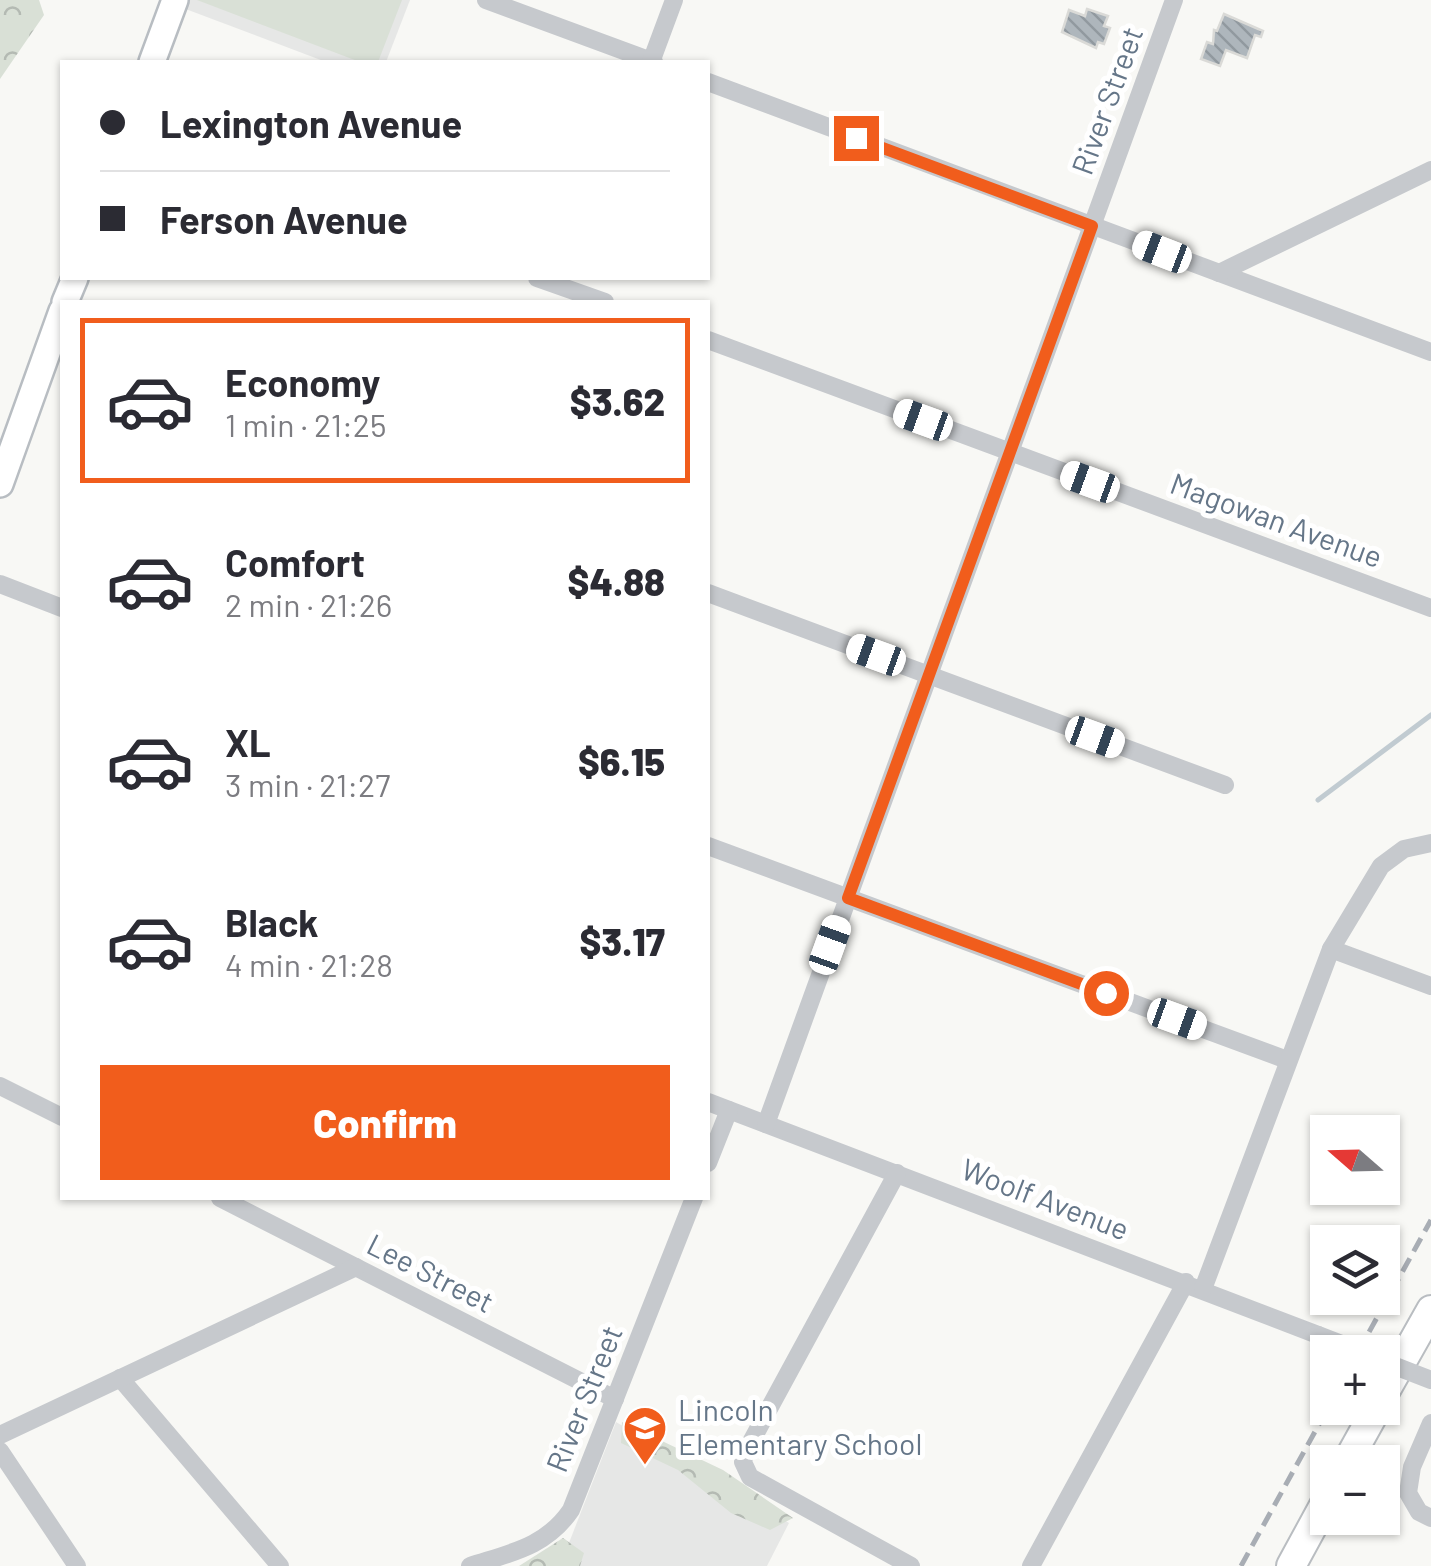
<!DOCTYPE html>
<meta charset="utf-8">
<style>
:root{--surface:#fff;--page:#f2f2f3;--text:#2b2b33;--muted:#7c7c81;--line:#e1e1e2;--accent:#f15d1c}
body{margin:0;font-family:Barlow,sans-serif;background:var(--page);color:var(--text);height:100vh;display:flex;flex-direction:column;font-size:38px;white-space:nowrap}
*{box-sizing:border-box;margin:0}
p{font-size:32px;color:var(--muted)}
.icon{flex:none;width:55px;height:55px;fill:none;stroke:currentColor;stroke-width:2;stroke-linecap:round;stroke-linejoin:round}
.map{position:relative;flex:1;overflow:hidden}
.drawer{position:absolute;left:60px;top:300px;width:650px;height:900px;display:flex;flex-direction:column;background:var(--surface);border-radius:0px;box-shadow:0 2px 8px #0004}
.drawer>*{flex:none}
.guide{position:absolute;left:60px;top:60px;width:650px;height:220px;border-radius:0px;box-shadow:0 2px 8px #0004;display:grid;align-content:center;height:220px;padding:0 40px;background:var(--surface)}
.needle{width:65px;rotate:290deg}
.tools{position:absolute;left:1310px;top:1115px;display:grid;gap:20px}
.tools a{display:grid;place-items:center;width:90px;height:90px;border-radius:0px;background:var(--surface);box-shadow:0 2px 8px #0004;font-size:50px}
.end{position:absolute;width:45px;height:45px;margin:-22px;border:12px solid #f15d1c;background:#fff;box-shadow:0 0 0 5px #fff}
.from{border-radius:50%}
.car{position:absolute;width:30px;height:60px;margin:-30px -15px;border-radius:12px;box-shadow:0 0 8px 2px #0007;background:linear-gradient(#fff 24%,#345 0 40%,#fff 0 76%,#345 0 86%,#fff 0)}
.guide b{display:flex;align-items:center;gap:35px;height:95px;font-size:38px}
.guide b+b{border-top:2px solid var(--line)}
.guide i{width:25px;height:25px;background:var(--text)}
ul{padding:18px 0 0;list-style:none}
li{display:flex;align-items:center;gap:30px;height:165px;margin:0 20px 15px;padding:0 20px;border:5px solid transparent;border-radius:0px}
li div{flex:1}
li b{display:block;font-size:38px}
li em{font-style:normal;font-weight:800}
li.on{border-color:var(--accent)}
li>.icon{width:90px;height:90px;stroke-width:1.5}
.cta{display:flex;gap:20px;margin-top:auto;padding:20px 40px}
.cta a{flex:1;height:115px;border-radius:0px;background:var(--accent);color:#fff;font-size:40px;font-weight:800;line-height:115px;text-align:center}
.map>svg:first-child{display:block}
.built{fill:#e6e7e6}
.green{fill:#d9e0d6}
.forest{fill:url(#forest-crowns)}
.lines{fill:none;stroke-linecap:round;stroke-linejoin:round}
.stream{stroke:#c1cbd1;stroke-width:5}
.building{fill:url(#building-back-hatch);stroke:#dadad7;stroke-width:2.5}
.secondary-casing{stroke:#b8bdc2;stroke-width:30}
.primary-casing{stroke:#b9bdc1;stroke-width:32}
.street{stroke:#c6c9cd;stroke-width:18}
.secondary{stroke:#fff;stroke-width:25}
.primary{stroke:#fff;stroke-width:28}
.rail{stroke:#a8adb4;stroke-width:5;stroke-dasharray:15 8;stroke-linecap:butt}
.street-bridge{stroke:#c6c9cd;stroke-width:18}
.route{stroke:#f15d1c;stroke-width:12}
.labels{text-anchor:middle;stroke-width:10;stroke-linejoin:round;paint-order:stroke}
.street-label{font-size:30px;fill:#657688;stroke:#fff}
.poi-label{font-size:30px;fill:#657688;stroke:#fff;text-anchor:start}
</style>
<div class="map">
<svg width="1431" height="1566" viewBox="0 0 1431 1566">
<defs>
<pattern id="forest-crowns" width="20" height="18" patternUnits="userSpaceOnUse" patternTransform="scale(2.5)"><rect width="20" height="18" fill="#d9e0d6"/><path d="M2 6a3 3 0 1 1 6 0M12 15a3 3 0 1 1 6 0" fill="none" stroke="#b4bab3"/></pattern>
<pattern id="building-back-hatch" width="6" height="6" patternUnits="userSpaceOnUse" patternTransform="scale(2.5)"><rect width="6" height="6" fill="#aeb6bc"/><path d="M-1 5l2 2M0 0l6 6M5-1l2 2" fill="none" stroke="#91999f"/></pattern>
</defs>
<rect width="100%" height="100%" fill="#f8f8f5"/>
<g class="built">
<path d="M186,0H410L386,62H326L183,8Z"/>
<path d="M616,1422L789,1523L767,1566H560Z"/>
</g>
<path class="green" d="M197,0H402L378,62H360Z"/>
<g class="forest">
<path d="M0,0H39L44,15L0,79Z"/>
<path d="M622,1422L723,1470L793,1518L770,1530L731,1513L678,1470L621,1443Z"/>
<path d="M563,1538L584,1553L580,1566H519Z"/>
</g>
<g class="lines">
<path class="stream" d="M1318,800L1431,715"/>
</g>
<g class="building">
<path d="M1087,9L1108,16L1104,26L1110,28L1104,44L1098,42L1096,48L1062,32L1069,10L1085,16Z"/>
<path d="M1224,14L1263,31L1261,37L1255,35L1247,58L1226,50L1220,66L1201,59L1207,42L1213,44L1214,30L1217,31Z"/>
</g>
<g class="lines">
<defs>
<g id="secondary">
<path d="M152,62L175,0"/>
<path d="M65,302L75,278"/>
<path d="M0,484L62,311"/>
</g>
<g id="primary">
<path d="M1382,1397L1431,1310"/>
<path d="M1347,1462L1377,1408"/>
<path d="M1291,1566L1328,1498"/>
</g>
</defs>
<use href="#secondary" class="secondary-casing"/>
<use href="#primary" class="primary-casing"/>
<g class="street">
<path d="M486,0L654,62"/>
<path d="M651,62L674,0"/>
<path d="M708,82L1431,352"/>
<path d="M1219,273L1431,170"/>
<path d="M537,278L605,302"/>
<path d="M708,340L1431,608"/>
<path d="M0,584L62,608"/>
<path d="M708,593L1225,785"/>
<path d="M708,846L1287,1060"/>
<path d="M1331,949L1431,986"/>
<path d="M0,1086L62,1117"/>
<path d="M708,1102L1318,1335"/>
<path d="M766,1124L1174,0"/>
<path d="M708,1163L729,1110"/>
<path d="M897,1173L745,1453L743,1462L750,1477L911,1566"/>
<path d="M220,1198L615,1399"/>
<path d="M1203,1289L1331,949L1381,866L1404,849L1431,843"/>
<path d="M120,1378L280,1566"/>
<path d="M1431,1423L1412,1467L1408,1493L1419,1512L1431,1518"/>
<path d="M0,1435L356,1267"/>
<path d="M0,1451L77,1566"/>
<path d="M470,1566C510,1553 546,1547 571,1510L694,1198"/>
<path d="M1031,1566L1186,1282"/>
</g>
<use href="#secondary" class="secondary"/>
<use href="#primary" class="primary"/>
<g class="rail">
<path d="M1358,1352L1431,1220"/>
<path d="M1241,1566L1328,1408"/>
</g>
<g class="street-bridge">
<path d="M1318,1335L1362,1352"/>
<path d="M1382,1361L1431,1380"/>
</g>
</g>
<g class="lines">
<path class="route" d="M856,138L1092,226L848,898L1106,993"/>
</g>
<defs>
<symbol id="school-pin" viewBox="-11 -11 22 30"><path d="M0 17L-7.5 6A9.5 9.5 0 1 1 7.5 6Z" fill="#f15d1c" stroke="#fff"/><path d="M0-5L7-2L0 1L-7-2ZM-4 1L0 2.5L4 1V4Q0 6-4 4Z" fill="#fff"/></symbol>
</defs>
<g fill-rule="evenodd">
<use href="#school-pin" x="620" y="1403" width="50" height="68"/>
</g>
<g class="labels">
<g class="street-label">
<text transform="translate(1108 101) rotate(-70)" y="10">River Street</text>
<text transform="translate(1276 521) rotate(20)" y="10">Magowan Avenue</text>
<text transform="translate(1045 1200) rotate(21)" y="10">Woolf Avenue</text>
<text transform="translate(430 1274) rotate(27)" y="10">Lee Street</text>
<text transform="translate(585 1399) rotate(-68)" y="10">River Street</text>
</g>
<g class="poi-label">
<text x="678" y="1421">Lincoln<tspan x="678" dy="34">Elementary School</tspan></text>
</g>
</g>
</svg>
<div class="tools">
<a><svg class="needle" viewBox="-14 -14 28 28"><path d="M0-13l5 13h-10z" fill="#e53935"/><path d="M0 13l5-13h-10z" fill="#7c7c81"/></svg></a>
<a><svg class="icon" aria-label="layers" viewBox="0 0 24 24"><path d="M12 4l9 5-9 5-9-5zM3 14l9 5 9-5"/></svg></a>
<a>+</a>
<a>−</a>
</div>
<i class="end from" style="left:1106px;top:993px"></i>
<i class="end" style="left:856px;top:138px"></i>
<i class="car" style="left:1162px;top:252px;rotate:291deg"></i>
<i class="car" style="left:923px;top:420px;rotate:290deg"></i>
<i class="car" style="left:1090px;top:482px;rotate:290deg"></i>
<i class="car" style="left:876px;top:655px;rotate:290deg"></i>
<i class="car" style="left:1095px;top:737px;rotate:110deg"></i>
<i class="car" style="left:830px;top:945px;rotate:20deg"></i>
<i class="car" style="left:1177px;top:1019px;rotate:110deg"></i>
<div class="guide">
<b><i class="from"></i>Lexington Avenue</b>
<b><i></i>Ferson Avenue</b>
</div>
<section class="drawer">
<ul>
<li class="on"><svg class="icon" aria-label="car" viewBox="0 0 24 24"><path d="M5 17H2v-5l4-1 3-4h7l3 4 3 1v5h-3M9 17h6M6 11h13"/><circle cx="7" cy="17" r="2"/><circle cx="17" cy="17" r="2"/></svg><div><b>Economy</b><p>1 min · 21:25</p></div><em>$3.62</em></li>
<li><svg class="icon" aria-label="car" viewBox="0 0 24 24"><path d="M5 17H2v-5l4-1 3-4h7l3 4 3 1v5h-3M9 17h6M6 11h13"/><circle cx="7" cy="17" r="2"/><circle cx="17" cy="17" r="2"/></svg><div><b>Comfort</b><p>2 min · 21:26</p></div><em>$4.88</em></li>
<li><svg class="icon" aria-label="car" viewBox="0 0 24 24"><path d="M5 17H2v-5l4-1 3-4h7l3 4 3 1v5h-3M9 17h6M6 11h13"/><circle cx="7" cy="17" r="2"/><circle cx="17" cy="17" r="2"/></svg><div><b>XL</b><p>3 min · 21:27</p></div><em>$6.15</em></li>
<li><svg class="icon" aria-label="car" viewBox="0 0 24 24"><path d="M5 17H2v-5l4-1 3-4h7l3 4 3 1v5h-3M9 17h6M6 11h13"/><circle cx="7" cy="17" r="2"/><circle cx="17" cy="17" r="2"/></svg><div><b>Black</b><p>4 min · 21:28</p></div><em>$3.17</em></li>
</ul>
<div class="cta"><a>Confirm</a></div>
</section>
</div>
